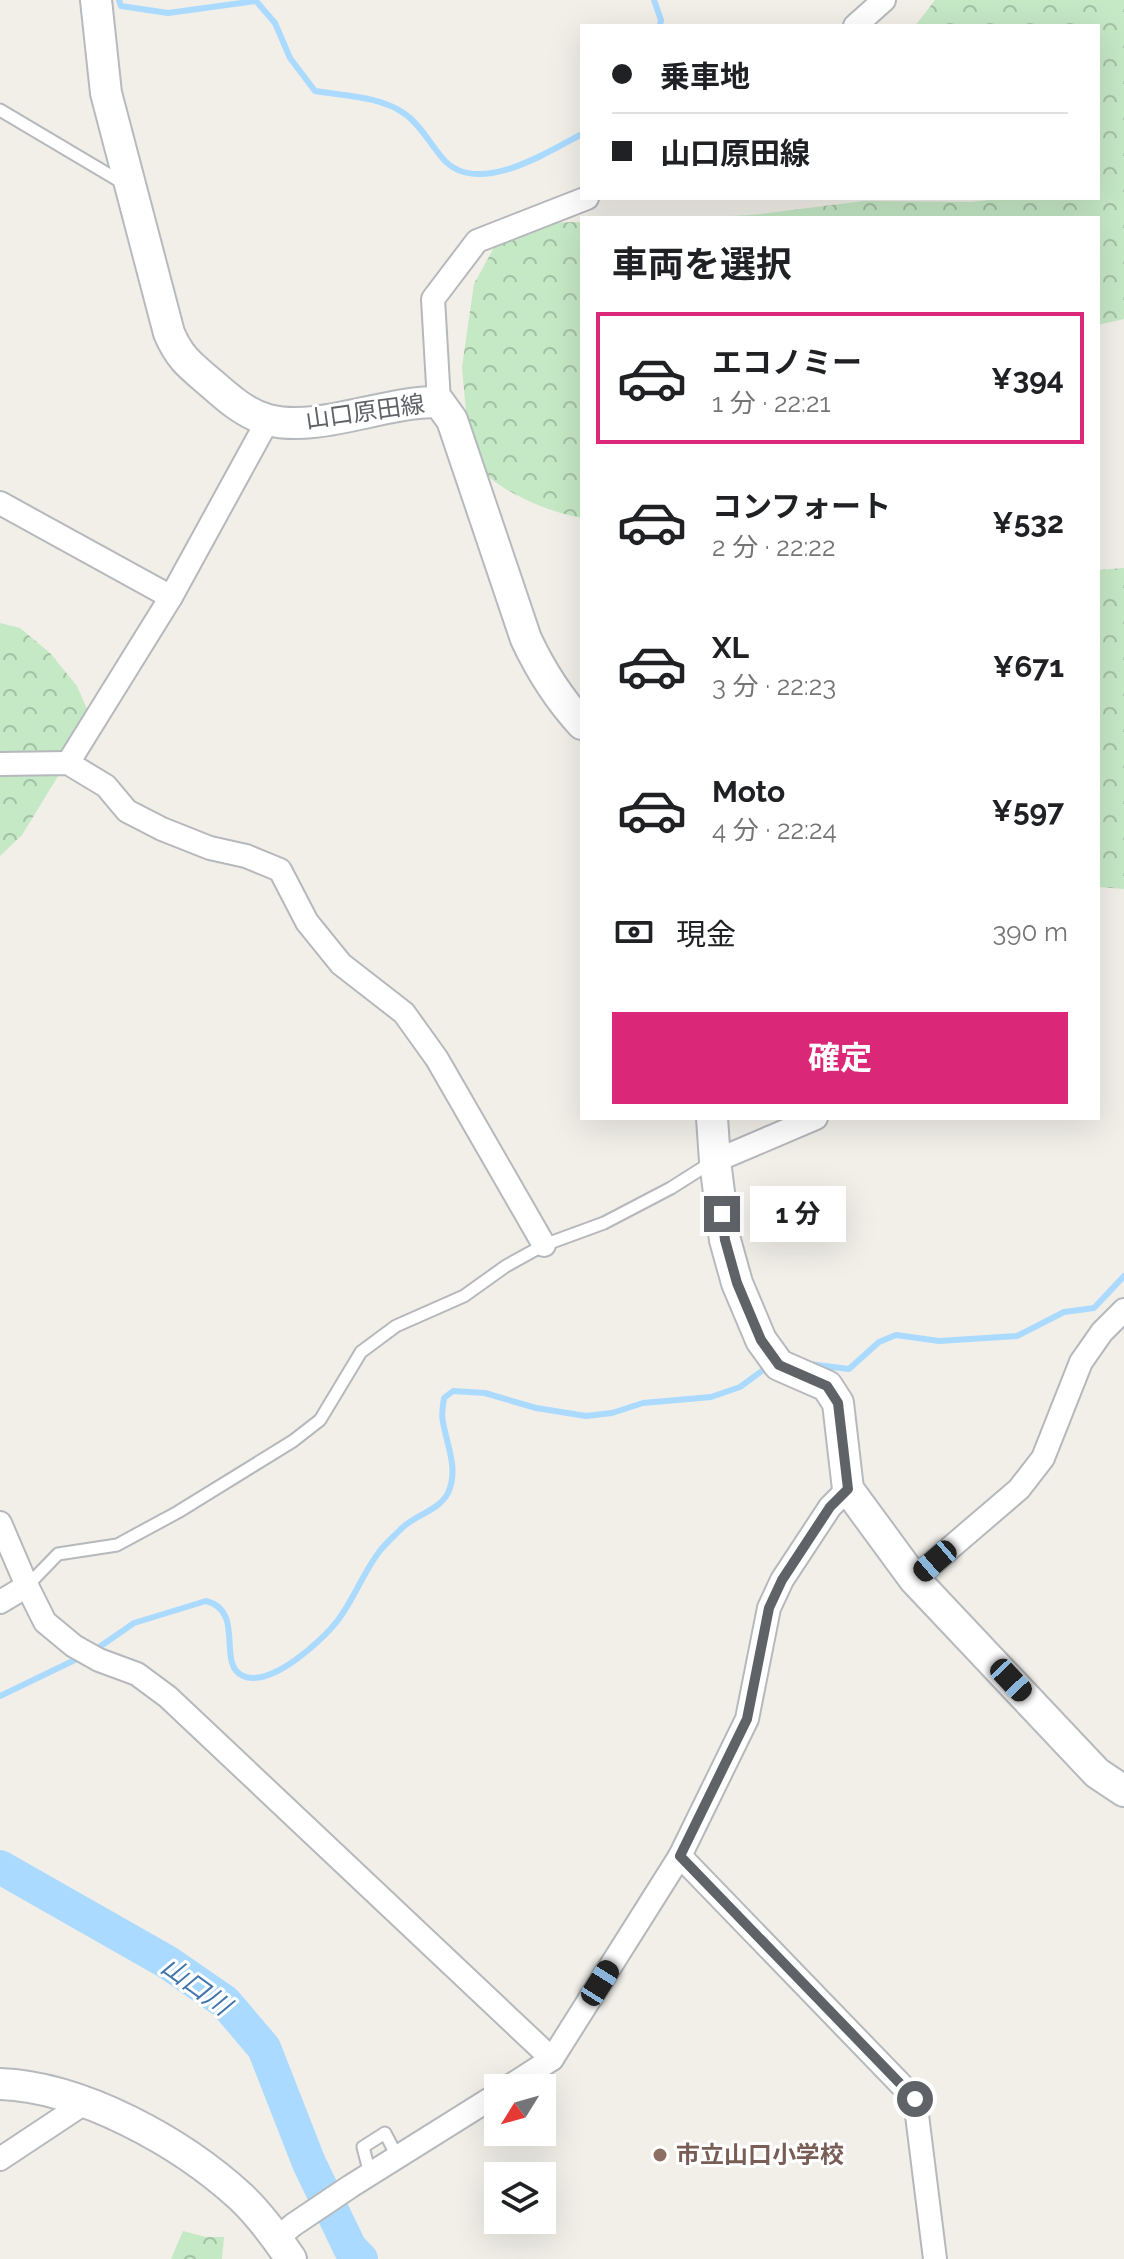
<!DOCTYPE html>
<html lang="ja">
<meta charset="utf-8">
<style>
:root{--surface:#fff;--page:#f2f2f2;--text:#202124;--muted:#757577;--line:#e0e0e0;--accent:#db2777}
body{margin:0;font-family:Raleway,"Noto Sans JP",sans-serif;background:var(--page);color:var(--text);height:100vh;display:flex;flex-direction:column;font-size:30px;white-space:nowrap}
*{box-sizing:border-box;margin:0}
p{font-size:26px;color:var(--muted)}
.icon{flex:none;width:44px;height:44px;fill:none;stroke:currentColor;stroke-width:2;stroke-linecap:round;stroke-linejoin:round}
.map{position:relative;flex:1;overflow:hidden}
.drawer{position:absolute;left:580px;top:216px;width:520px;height:904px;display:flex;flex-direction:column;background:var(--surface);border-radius:0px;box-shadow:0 8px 32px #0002}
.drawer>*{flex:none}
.hud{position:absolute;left:580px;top:24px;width:520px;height:176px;border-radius:0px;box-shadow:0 8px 32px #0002;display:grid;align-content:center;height:176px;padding:0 32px;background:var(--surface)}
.needle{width:52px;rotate:233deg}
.buttons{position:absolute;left:484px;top:2074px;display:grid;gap:16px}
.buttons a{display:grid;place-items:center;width:72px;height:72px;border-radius:0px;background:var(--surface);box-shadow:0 8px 32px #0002;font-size:40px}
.end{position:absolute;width:36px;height:36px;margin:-18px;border:10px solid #5f6368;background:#fff;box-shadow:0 0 0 4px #fff}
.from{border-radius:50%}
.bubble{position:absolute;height:56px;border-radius:0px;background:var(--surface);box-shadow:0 8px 32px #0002;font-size:26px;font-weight:700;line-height:56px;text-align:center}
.car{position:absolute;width:24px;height:48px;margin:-24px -12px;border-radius:10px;box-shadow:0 0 6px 2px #0007;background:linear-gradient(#222 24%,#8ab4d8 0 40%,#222 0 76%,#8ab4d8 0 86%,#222 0)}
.hud b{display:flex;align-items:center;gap:28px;height:76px;font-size:30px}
.hud b+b{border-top:2px solid var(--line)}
.hud i{width:20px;height:20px;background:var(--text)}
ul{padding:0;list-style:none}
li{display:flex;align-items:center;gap:24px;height:132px;margin:0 16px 12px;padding:0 16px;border:4px solid transparent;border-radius:0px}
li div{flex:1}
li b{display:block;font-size:30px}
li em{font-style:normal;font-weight:700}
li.on{border-color:var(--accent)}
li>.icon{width:72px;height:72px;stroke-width:1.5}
h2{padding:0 32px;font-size:36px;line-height:96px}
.pay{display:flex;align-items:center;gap:20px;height:88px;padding:0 32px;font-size:30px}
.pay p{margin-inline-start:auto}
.cta{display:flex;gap:16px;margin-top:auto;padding:16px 32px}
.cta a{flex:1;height:92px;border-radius:0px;background:var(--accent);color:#fff;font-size:32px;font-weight:700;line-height:92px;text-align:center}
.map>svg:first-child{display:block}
.forest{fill:url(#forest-crowns)}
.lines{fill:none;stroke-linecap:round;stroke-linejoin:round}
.stream{stroke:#aadaff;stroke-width:6}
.river{stroke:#aadaff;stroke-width:34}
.lane-casing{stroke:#b5b8bc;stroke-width:15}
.street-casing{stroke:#b5b8bc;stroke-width:26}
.secondary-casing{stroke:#b6babf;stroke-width:34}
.lane{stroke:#fff;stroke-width:11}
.street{stroke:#fff;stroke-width:22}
.secondary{stroke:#fff;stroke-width:30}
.route{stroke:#5f6368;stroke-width:10}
.education-dot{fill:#8d6e63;stroke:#fff;stroke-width:3}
.labels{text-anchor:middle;stroke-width:6;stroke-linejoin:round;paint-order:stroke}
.street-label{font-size:24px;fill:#5f6368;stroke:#fff}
.education-label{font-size:24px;font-weight:bold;fill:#785e54;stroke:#fff;text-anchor:start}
.water-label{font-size:26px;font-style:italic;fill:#4174aa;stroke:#fff}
</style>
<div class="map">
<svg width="1124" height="2259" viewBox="0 0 1124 2259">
<defs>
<pattern id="forest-crowns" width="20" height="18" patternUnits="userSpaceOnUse" patternTransform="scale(2)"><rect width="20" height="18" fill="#c5e8c5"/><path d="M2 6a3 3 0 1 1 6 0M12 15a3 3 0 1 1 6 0" fill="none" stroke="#a3c0a4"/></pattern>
</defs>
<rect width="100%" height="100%" fill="#f1efe8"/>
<g class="forest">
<path d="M935,0H1124V319L1098,325V218H693L751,215L864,201L971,202L1006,198H1098V26H915Z"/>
<path d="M582,222V518C546,512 489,488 470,456L462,367L474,284L497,242L537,223Z"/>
<path d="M1124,568V889L1098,887V570Z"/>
<path d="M0,623L20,628L50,653L77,686L87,709L85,732L22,835L0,856Z"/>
<path d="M183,2231L206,2237H224L222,2259H171Z"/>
</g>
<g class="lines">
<g class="stream">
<path d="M119,0L121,6L168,13L256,1L275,23L290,58L315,91C344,96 380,96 405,114C421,125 431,146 445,161C480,196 548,152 582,134"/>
<path d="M654,0L661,20L660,26"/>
<path d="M809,1364L849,1369L879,1342L896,1335L939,1341L1017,1336L1064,1312L1094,1308L1124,1276"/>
<path d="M95,1650L134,1623L206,1601C246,1611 216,1664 243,1676C271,1688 323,1640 338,1620C354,1599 363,1573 379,1552C385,1544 393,1537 400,1530C412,1516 439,1511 448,1493C459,1469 447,1446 443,1422C441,1414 443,1406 444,1398L453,1391L485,1393L536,1408L586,1416L612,1413L643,1403L711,1397L740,1387L770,1365"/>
<path d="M0,1696L81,1657"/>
</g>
<path class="river" d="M0,1867L167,1962L225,2002L264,2048L309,2163L350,2248L361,2259"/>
<defs>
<g id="lane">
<path d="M0,110L123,183"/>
<path d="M27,1586L58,1554L117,1545L178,1512L293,1441L320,1420L361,1352L396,1326L464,1296L506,1266L544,1245L604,1223L671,1188L712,1162"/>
<path d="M370,2174L363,2147L385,2133L397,2156"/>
</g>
<g id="street">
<path d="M855,26L884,0"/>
<path d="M439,402L433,299L477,241L587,198"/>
<path d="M0,503L171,597"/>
<path d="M68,763L171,597L268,420"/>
<path d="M0,764L68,763L106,786L127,811L162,829L210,848L246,856L280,870L307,922L341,964L404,1013L437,1059L544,1245"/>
<path d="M715,1161L816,1118"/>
<path d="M0,1523L27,1586L45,1622L74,1646L99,1660L137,1674L168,1697L552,2059"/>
<path d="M914,1579L1019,1489L1043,1458L1081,1362L1102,1332L1124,1310"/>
<path d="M0,1602L27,1586"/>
<path d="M680,1856L915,2099L935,2259"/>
<path d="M507,2088L552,2059L680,1856L747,1719L769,1608L782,1580L830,1507L848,1489"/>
<path d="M0,2159L86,2102"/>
<path d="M277,2239L293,2225L351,2186L498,2094"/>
</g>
<g id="secondary">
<path d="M96,0L106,93L169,333C180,359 191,366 212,384C229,399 246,414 268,420C319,433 385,401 439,402L452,420L526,639C541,671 558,698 582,724"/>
<path d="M712,1118L715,1161L725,1240L737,1283L761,1340L779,1365L827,1386L838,1403L848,1489L914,1579L1097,1773L1124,1791"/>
<path d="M0,2084C82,2087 181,2142 241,2197C260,2215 276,2237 291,2259"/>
</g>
</defs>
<use href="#lane" class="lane-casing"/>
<use href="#street" class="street-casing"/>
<use href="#secondary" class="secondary-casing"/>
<use href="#lane" class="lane"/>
<use href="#street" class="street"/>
<use href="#secondary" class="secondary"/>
</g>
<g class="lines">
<path class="route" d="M722,1214L725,1240L737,1283L761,1340L779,1365L827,1386L838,1403L848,1489L830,1507L782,1580L769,1608L747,1719L680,1856L915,2099"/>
</g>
<circle class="education-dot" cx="660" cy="2155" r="8"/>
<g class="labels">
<g class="street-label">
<text transform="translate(365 412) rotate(-8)" y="8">山口原田線</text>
</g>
<g class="education-label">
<text x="676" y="2163">市立山口小学校</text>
</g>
<g class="water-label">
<text transform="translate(196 1986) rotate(36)" y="9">山口川</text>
</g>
</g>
</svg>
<div class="buttons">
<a><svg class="needle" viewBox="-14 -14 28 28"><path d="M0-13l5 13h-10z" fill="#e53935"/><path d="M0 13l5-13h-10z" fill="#757577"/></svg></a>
<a><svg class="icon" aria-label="layers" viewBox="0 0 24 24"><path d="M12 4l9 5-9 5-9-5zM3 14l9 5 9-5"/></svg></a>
</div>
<i class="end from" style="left:915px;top:2099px"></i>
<i class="end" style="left:722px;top:1214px"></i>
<div class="bubble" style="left:750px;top:1186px;width:96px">1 分</div>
<i class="car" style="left:935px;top:1561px;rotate:229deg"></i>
<i class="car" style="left:1011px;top:1680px;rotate:137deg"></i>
<i class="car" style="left:600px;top:1983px;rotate:32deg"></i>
<div class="hud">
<b><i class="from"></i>乗車地</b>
<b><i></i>山口原田線</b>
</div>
<section class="drawer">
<h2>車両を選択</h2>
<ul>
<li class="on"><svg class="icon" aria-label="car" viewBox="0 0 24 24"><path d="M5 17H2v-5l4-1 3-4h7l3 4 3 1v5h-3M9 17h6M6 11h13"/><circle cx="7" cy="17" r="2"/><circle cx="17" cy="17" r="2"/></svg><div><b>エコノミー</b><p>1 分 · 22:21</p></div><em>¥394</em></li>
<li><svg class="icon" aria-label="car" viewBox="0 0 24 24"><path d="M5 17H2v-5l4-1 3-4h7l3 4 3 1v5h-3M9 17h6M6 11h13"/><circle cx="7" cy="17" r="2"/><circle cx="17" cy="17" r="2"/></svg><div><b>コンフォート</b><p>2 分 · 22:22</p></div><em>¥532</em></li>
<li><svg class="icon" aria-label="car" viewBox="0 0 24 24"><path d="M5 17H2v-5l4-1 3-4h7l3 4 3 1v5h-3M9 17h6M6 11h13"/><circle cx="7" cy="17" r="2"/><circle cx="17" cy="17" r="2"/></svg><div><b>XL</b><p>3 分 · 22:23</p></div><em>¥671</em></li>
<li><svg class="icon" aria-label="car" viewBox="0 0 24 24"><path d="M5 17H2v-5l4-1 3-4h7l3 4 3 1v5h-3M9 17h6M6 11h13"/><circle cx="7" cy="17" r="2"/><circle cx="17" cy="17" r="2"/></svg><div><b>Moto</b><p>4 分 · 22:24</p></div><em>¥597</em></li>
</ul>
<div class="pay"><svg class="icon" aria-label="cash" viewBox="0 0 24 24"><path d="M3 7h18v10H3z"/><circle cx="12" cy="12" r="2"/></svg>現金<p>390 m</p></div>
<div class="cta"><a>確定</a></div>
</section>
</div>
